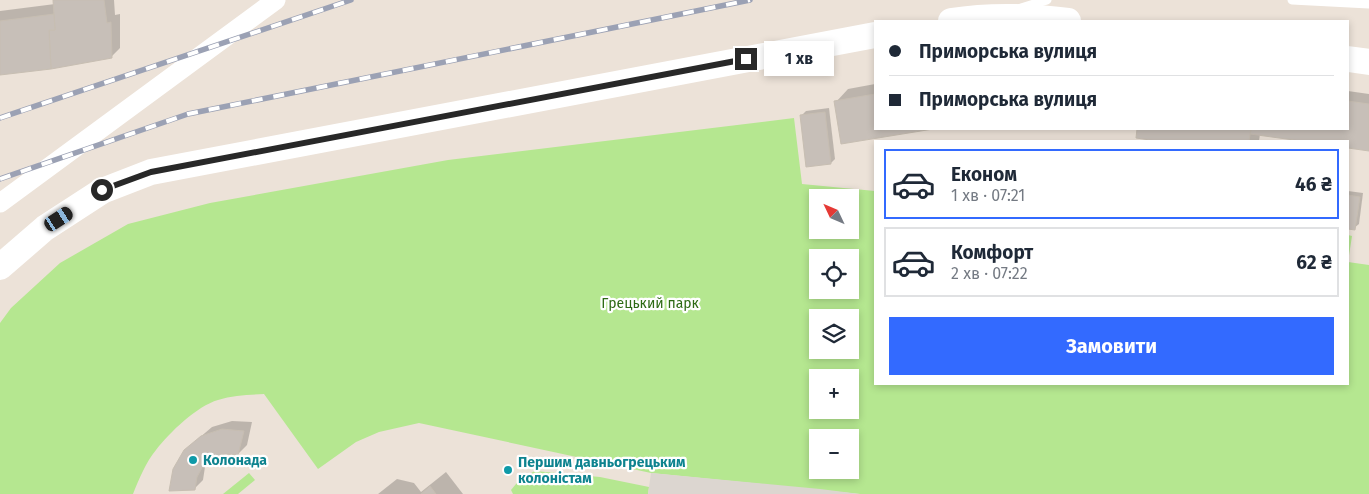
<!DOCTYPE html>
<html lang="uk">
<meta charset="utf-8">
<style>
:root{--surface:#fff;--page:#f2f2f3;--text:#1f2937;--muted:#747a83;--line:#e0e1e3;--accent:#336aff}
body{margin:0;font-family:"Fira Sans",sans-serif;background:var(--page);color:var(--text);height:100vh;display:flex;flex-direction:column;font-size:19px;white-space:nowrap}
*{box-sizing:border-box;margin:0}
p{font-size:16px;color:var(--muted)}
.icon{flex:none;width:28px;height:28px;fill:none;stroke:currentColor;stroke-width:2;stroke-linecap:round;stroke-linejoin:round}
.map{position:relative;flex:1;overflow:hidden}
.panel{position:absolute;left:874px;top:140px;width:475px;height:245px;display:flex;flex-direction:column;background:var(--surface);border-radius:0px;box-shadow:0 2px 8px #0003}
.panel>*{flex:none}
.banner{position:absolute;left:874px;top:20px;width:475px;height:110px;border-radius:0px;box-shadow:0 2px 8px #0003;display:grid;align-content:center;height:110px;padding:0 15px;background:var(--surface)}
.needle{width:32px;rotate:314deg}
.tools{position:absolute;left:809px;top:189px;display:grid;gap:10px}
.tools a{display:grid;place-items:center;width:50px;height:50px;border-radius:0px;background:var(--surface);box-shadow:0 2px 8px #0003;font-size:25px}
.end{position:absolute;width:22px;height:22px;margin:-11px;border:6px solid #282828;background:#fff;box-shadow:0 0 0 2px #fff}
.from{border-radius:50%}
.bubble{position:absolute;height:35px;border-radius:0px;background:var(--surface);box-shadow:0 2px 8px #0003;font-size:16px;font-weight:700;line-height:35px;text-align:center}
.car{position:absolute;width:15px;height:30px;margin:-15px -8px;border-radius:6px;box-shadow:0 0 4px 1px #0007;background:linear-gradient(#222 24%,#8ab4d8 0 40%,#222 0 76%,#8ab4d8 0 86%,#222 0)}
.banner b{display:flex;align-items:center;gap:18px;height:48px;font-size:19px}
.banner b+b{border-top:1px solid var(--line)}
.banner i{width:12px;height:12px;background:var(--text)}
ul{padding:9px 0 0;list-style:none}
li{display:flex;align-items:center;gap:15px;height:70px;margin:0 10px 8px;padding:0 5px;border:2px solid var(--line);border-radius:0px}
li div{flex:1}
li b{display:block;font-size:19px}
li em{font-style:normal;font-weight:700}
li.current{border-color:var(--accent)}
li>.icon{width:45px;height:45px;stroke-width:1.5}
.primary-button{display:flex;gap:10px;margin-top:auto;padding:10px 15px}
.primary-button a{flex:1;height:58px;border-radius:0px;background:var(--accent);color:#fff;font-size:20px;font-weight:700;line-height:58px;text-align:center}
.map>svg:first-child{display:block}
.green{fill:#b5e790;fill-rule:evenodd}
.plaza{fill:#dcd6d0}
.shadow{fill:#0003}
.building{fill:#c7bfb8;stroke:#c7beb2}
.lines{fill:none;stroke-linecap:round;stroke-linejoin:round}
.service{stroke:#fff;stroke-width:9}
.minor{stroke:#fff;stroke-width:19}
.secondary{stroke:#fff;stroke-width:26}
.rail-casing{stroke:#9ba1b4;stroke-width:5.5}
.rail{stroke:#fff;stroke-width:4;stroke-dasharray:11;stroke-linecap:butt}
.route{stroke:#282828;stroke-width:6}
.culture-dot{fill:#0f9aa8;stroke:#fff;stroke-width:2}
.labels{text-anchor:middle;stroke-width:4.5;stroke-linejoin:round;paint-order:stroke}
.park-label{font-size:14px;fill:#2d6a14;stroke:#fff}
.culture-label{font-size:14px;font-weight:bold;fill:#0d838f;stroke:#fff;text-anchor:start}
</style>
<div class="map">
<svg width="1369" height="494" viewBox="0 0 1369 494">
<rect width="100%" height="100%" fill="#ece2d8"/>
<g class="green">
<path d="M794,118L802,184L875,191V384H1348V235L1352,236L1348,262L1369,265V494H860L651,473L419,423L379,432L356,442L318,469L264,394C249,395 233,395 218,400C197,406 170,432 156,450C146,462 139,479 133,494H0V323L11,308L60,263L128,224L210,203L448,160ZM818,198H850V230H818ZM818,258H850V290H818ZM818,318H850V350H818ZM818,378H850V410H818ZM818,438H850V470H818Z"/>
<path d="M535,471L600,477L649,487L648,494H513L511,490L521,478Z"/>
<path d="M249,473L255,480L238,494H223Z"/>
</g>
<path class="plaza" d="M651,473L820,489L860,494H648Z"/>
<g class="shadow">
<path d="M55,0H114L115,15L120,14V48L111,57L0,73V11L55,4Z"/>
<path d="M875,84V129H926L842,143L836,102L848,89Z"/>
<path d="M1348,91L1369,94V149L1348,146V141H1310L1260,134L1259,141H1166L1137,137L1139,129H1348Z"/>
<path d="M829,108L835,159L831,163L801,116L806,111Z"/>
<path d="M1348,191L1363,193L1359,224L1354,228L1348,227Z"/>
<path d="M232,421L252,422L247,445L238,454L225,453L210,459L205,467L203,480L194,489L185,450L212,427Z"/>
<path d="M446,472L463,494H378L397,479L414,483L421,492Z"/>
</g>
<g class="building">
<path d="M53,0H104L107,23L111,22L112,58L51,69L49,30H55Z"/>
<path d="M54,14L55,30H49L51,69L0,75V21Z"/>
<path d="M875,94V129H933L841,144L834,101Z"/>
<path d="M1348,101L1369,104V151L1348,148V141H1301L1250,134L1251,129H1348Z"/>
<path d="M825,112L831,164L806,167L800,115Z"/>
<path d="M1137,129H1251L1249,141H1157L1136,138Z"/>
<path d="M1348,195L1360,197L1355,230L1348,229Z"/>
<path d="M222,429L244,431L238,455L225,454L213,458L203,466L197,477L195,490L169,491L173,469L184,450L201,436Z"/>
<path d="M430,486L436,494H421Z"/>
</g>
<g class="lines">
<g class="service">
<path d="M1292,0L1369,4"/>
<path d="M1021,8L1047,0"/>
</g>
<path class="minor" d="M0,203L276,0"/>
<g class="secondary">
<path d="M951,21C990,15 1029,16 1068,21"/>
<path d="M1348,59L1369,62"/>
<path d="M0,267L45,228L102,191L151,172L875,35"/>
</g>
<defs>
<g id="rail">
<path d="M0,118L351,0"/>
<path d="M0,179L188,114L750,0"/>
</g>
</defs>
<use href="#rail" class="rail-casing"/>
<use href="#rail" class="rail"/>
</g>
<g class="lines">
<path class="route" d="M102,190L151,172L746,59"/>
</g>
<g class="culture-dot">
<circle cx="193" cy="460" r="5"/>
<circle cx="508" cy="470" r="5"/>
</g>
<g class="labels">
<g class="park-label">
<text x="650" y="308">Грецький парк</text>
</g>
<g class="culture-label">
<text x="203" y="465">Колонада</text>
<text x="518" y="467">Першим давньогрецьким<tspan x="518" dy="16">колоністам</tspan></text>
</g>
</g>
</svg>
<div class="tools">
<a><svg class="needle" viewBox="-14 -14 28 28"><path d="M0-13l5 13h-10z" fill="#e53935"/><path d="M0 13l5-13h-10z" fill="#747a83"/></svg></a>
<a><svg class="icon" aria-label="locate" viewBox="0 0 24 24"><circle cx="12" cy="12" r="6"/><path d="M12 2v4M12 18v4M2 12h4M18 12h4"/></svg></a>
<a><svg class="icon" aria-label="layers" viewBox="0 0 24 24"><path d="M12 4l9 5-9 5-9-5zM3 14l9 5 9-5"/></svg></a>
<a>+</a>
<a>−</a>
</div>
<i class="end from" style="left:102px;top:190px"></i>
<i class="end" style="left:746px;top:59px"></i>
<div class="bubble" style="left:764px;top:41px;width:70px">1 хв</div>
<i class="car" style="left:59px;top:219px;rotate:57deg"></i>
<div class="banner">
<b><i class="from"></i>Приморська вулиця</b>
<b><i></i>Приморська вулиця</b>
</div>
<section class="panel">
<ul>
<li class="current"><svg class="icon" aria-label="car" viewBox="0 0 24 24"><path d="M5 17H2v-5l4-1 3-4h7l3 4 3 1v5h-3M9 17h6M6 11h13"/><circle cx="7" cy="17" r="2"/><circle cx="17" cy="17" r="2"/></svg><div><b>Економ</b><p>1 хв · 07:21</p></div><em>46 ₴</em></li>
<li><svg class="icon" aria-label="car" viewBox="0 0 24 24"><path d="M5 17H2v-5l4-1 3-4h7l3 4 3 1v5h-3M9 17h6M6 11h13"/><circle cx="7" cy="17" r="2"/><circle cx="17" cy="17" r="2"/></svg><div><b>Комфорт</b><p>2 хв · 07:22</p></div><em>62 ₴</em></li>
</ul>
<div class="primary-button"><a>Замовити</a></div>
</section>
</div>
